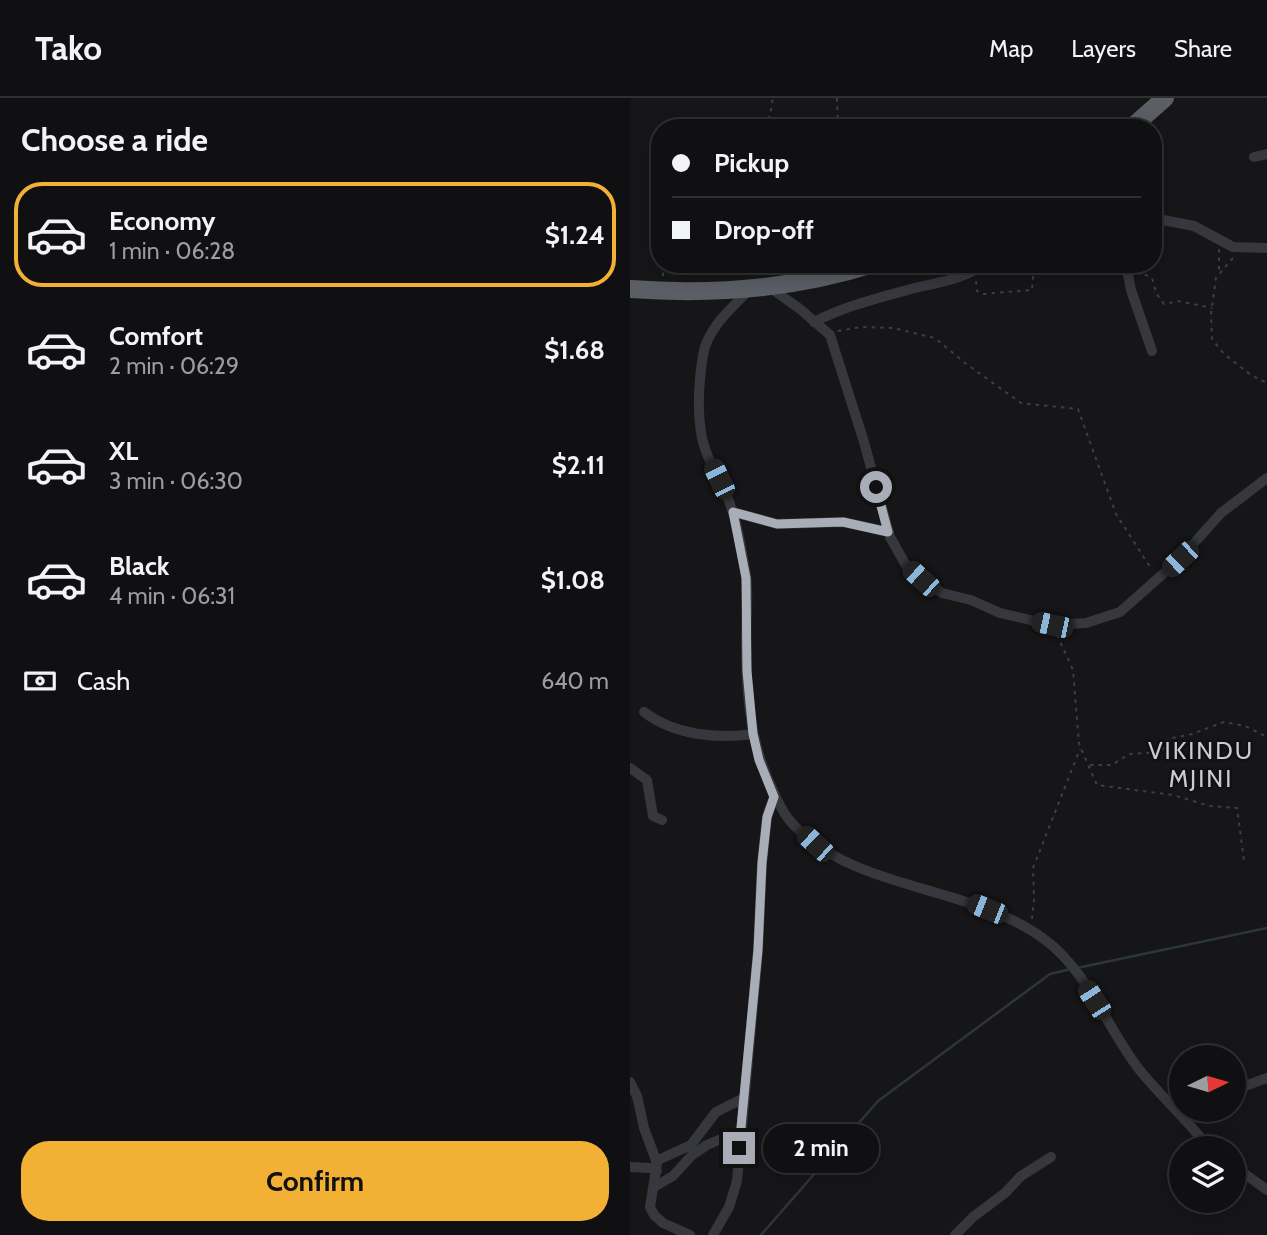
<!DOCTYPE html>
<meta charset="utf-8">
<style>
:root{--surface:#101012;--page:#1e1e20;--text:#f1f3f6;--muted:#9c9d9f;--line:#303032;--accent:#f2b134}
body{margin:0;font-family:Cabin,sans-serif;background:var(--page);color:var(--text);height:100vh;display:flex;flex-direction:column;font-size:26px;white-space:nowrap}
*{box-sizing:border-box;margin:0}
p{font-size:23px;color:var(--muted)}
.icon{flex:none;width:38px;height:38px;fill:none;stroke:currentColor;stroke-width:2;stroke-linecap:round;stroke-linejoin:round}
.map{position:relative;flex:1;overflow:hidden}
.details{display:flex;flex-direction:column;background:var(--surface);width:630px}
.details>*{flex:none}
.guide{position:absolute;left:21px;top:21px;width:511px;height:154px;border-radius:28px;box-shadow:0 4px 18px #0003,0 0 0 2px var(--line);display:grid;align-content:center;height:154px;padding:0 21px;background:var(--surface)}
.needle{width:46px;rotate:85deg}
.buttons{position:absolute;left:539px;top:947px;display:grid;gap:14px}
.buttons a{display:grid;place-items:center;width:77px;height:77px;border-radius:50%;background:var(--surface);box-shadow:0 4px 18px #0003,0 0 0 2px var(--line);font-size:35px}
.end{position:absolute;width:32px;height:32px;margin:-16px;border:9px solid #a8adb8;background:#111;box-shadow:0 0 0 4px #111}
.from{border-radius:50%}
.bubble{position:absolute;height:49px;border-radius:24px;background:var(--surface);box-shadow:0 4px 18px #0003,0 0 0 2px var(--line);font-size:23px;font-weight:700;line-height:49px;text-align:center}
.car{position:absolute;width:21px;height:42px;margin:-21px -10px;border-radius:9px;box-shadow:0 0 5px 2px #0007;background:linear-gradient(#222 24%,#8ab4d8 0 40%,#222 0 76%,#8ab4d8 0 86%,#222 0)}
.guide b{display:flex;align-items:center;gap:24px;height:66px;font-size:26px}
.guide b+b{border-top:2px solid var(--line)}
.guide i{width:18px;height:18px;background:var(--text)}
ul{padding:0;list-style:none}
li{display:flex;align-items:center;gap:21px;height:105px;margin:0 14px 10px;padding:0 7px;border:4px solid transparent;border-radius:28px}
li div{flex:1}
li b{display:block;font-size:26px}
li em{font-style:normal;font-weight:700}
li.on{border-color:var(--accent)}
li>.icon{width:63px;height:63px;stroke-width:1.5}
h2{padding:0 21px;font-size:32px;line-height:84px}
.pay{display:flex;align-items:center;gap:18px;height:77px;padding:0 21px;font-size:26px}
.pay p{margin-inline-start:auto}
.action{display:flex;gap:14px;margin-top:auto;padding:14px 21px}
.action a{flex:1;height:80px;border-radius:28px;background:var(--accent);color:#111;font-size:28px;font-weight:700;line-height:80px;text-align:center}
header{display:flex;align-items:center;gap:42px;box-sizing:border-box;height:98px;padding:0 35px;background:var(--surface);border-bottom:2px solid var(--line)}
header strong{font-size:33px}
nav{display:flex;gap:38px;margin-inline-start:auto;font-size:24px}
main{display:flex;flex:1;min-height:0}
.map>svg:first-child{display:block}
.lines{fill:none;stroke-linecap:round;stroke-linejoin:round}
.stream{stroke:#2c353c;stroke-width:2.5}
.path{stroke:#3d3f44;stroke-width:2;stroke-dasharray:3.5 5;stroke-linecap:butt}
.minor{stroke:#37383d;stroke-width:10}
.trunk{stroke:#5b5e65;stroke-width:18}
.route{stroke:#a8adb8;stroke-width:9}
.labels{text-anchor:middle;stroke-width:5;stroke-linejoin:round;paint-order:stroke}
.quarter-label{font-size:24px;letter-spacing:2px;fill:#c9ccd4;stroke:#111113}
</style>
<header>
<strong>Tako</strong>
<nav><a>Map</a><a>Layers</a><a>Share</a></nav>
</header>
<main>
<section class="details">
<h2>Choose a ride</h2>
<ul>
<li class="on"><svg class="icon" aria-label="car" viewBox="0 0 24 24"><path d="M5 17H2v-5l4-1 3-4h7l3 4 3 1v5h-3M9 17h6M6 11h13"/><circle cx="7" cy="17" r="2"/><circle cx="17" cy="17" r="2"/></svg><div><b>Economy</b><p>1 min · 06:28</p></div><em>$1.24</em></li>
<li><svg class="icon" aria-label="car" viewBox="0 0 24 24"><path d="M5 17H2v-5l4-1 3-4h7l3 4 3 1v5h-3M9 17h6M6 11h13"/><circle cx="7" cy="17" r="2"/><circle cx="17" cy="17" r="2"/></svg><div><b>Comfort</b><p>2 min · 06:29</p></div><em>$1.68</em></li>
<li><svg class="icon" aria-label="car" viewBox="0 0 24 24"><path d="M5 17H2v-5l4-1 3-4h7l3 4 3 1v5h-3M9 17h6M6 11h13"/><circle cx="7" cy="17" r="2"/><circle cx="17" cy="17" r="2"/></svg><div><b>XL</b><p>3 min · 06:30</p></div><em>$2.11</em></li>
<li><svg class="icon" aria-label="car" viewBox="0 0 24 24"><path d="M5 17H2v-5l4-1 3-4h7l3 4 3 1v5h-3M9 17h6M6 11h13"/><circle cx="7" cy="17" r="2"/><circle cx="17" cy="17" r="2"/></svg><div><b>Black</b><p>4 min · 06:31</p></div><em>$1.08</em></li>
</ul>
<div class="pay"><svg class="icon" aria-label="cash" viewBox="0 0 24 24"><path d="M3 7h18v10H3z"/><circle cx="12" cy="12" r="2"/></svg>Cash<p>640 m</p></div>
<div class="action"><a>Confirm</a></div>
</section>
<div class="map">
<svg width="637" height="1137" viewBox="0 0 637 1137">
<rect width="100%" height="100%" fill="#161618"/>
<g class="lines">
<g class="stream">
<path d="M447,870L637,830"/>
<path d="M131,1137L248,1003L420,876L441,871"/>
</g>
<g class="path">
<path d="M207,0L208,30"/>
<path d="M139,30C136,15 144,13 142,0"/>
<path d="M589,151V173"/>
<path d="M603,160L586,180L581,216L582,241L594,256L621,277L637,285"/>
<path d="M507,173L522,180L526,195L534,206L548,203L582,210"/>
<path d="M33,178L34,166"/>
<path d="M346,183L347,193L352,196L402,192L404,166"/>
<path d="M208,233L231,229L263,230L305,240L335,265L391,305L448,311L486,416L522,472"/>
<path d="M427,537L443,572L449,646L467,687L543,697L580,708L607,710L614,762"/>
<path d="M460,667H482L499,656L531,654L538,641L562,636L594,624L615,628L637,639"/>
<path d="M402,821L404,801L403,770L450,651"/>
</g>
<g class="minor">
<path d="M624,59L637,56"/>
<path d="M523,120L564,128L603,149L637,150"/>
<path d="M496,166L501,192L522,253"/>
<path d="M139,189L170,211L200,237L234,344L260,439L277,469L312,495L341,502L370,515L422,527L456,525L490,514L550,461L591,415L637,380"/>
<path d="M121,190C102,210 78,229 73,257C69,282 67,314 72,340C76,360 88,378 96,396C107,420 111,450 116,477C119,499 116,521 116,543C116,589 119,636 137,679C144,694 149,710 160,723C222,794 338,785 414,841C457,872 476,928 508,970C527,994 551,1016 571,1040L582,1050"/>
<path d="M184,224C215,208 248,200 281,191C305,185 334,182 353,166"/>
<path d="M103,414L147,426L213,424L259,434"/>
<path d="M14,614C44,637 86,641 123,636"/>
<path d="M0,670L17,682L23,718L32,722"/>
<path d="M0,984L7,998L14,1030L27,1065L20,1109L24,1117L33,1125L60,1137"/>
<path d="M604,992L637,980"/>
<path d="M26,1063L61,1047L86,1014L114,1000"/>
<path d="M604,1068L637,1092"/>
<path d="M0,1069L21,1070L27,1073"/>
<path d="M24,1089L43,1078L62,1057L77,1047L112,1032"/>
<path d="M83,1137L99,1109L107,1083L128,852L132,765L137,719L144,699"/>
<path d="M325,1137L343,1119L375,1095L391,1078L421,1059"/>
</g>
<g class="trunk">
<path d="M501,30L535,0"/>
<path d="M0,191C82,197 165,191 243,166"/>
</g>
</g>
<g class="lines">
<path class="route" d="M109,1050L128,852L132,765L137,719L144,699L129,662L123,636L117,573L116,480L103,414L147,426L213,424L258,434L246,389"/>
</g>
<g class="labels">
<g class="quarter-label">
<text x="571" y="661">VIKINDU<tspan x="571" dy="28">MJINI</tspan></text>
</g>
</g>
</svg>
<div class="buttons">
<a><svg class="needle" viewBox="-14 -14 28 28"><path d="M0-13l5 13h-10z" fill="#e53935"/><path d="M0 13l5-13h-10z" fill="#9c9d9f"/></svg></a>
<a><svg class="icon" aria-label="layers" viewBox="0 0 24 24"><path d="M12 4l9 5-9 5-9-5zM3 14l9 5 9-5"/></svg></a>
</div>
<i class="end from" style="left:246px;top:389px"></i>
<i class="end" style="left:109px;top:1050px"></i>
<div class="bubble" style="left:133px;top:1026px;width:116px">2 min</div>
<i class="car" style="left:89px;top:381px;rotate:334deg"></i>
<i class="car" style="left:550px;top:461px;rotate:227deg"></i>
<i class="car" style="left:291px;top:481px;rotate:312deg"></i>
<i class="car" style="left:422px;top:527px;rotate:282deg"></i>
<i class="car" style="left:185px;top:746px;rotate:313deg"></i>
<i class="car" style="left:357px;top:811px;rotate:292deg"></i>
<i class="car" style="left:464px;top:902px;rotate:327deg"></i>
<div class="guide">
<b><i class="from"></i>Pickup</b>
<b><i></i>Drop-off</b>
</div>
</div>
</main>
